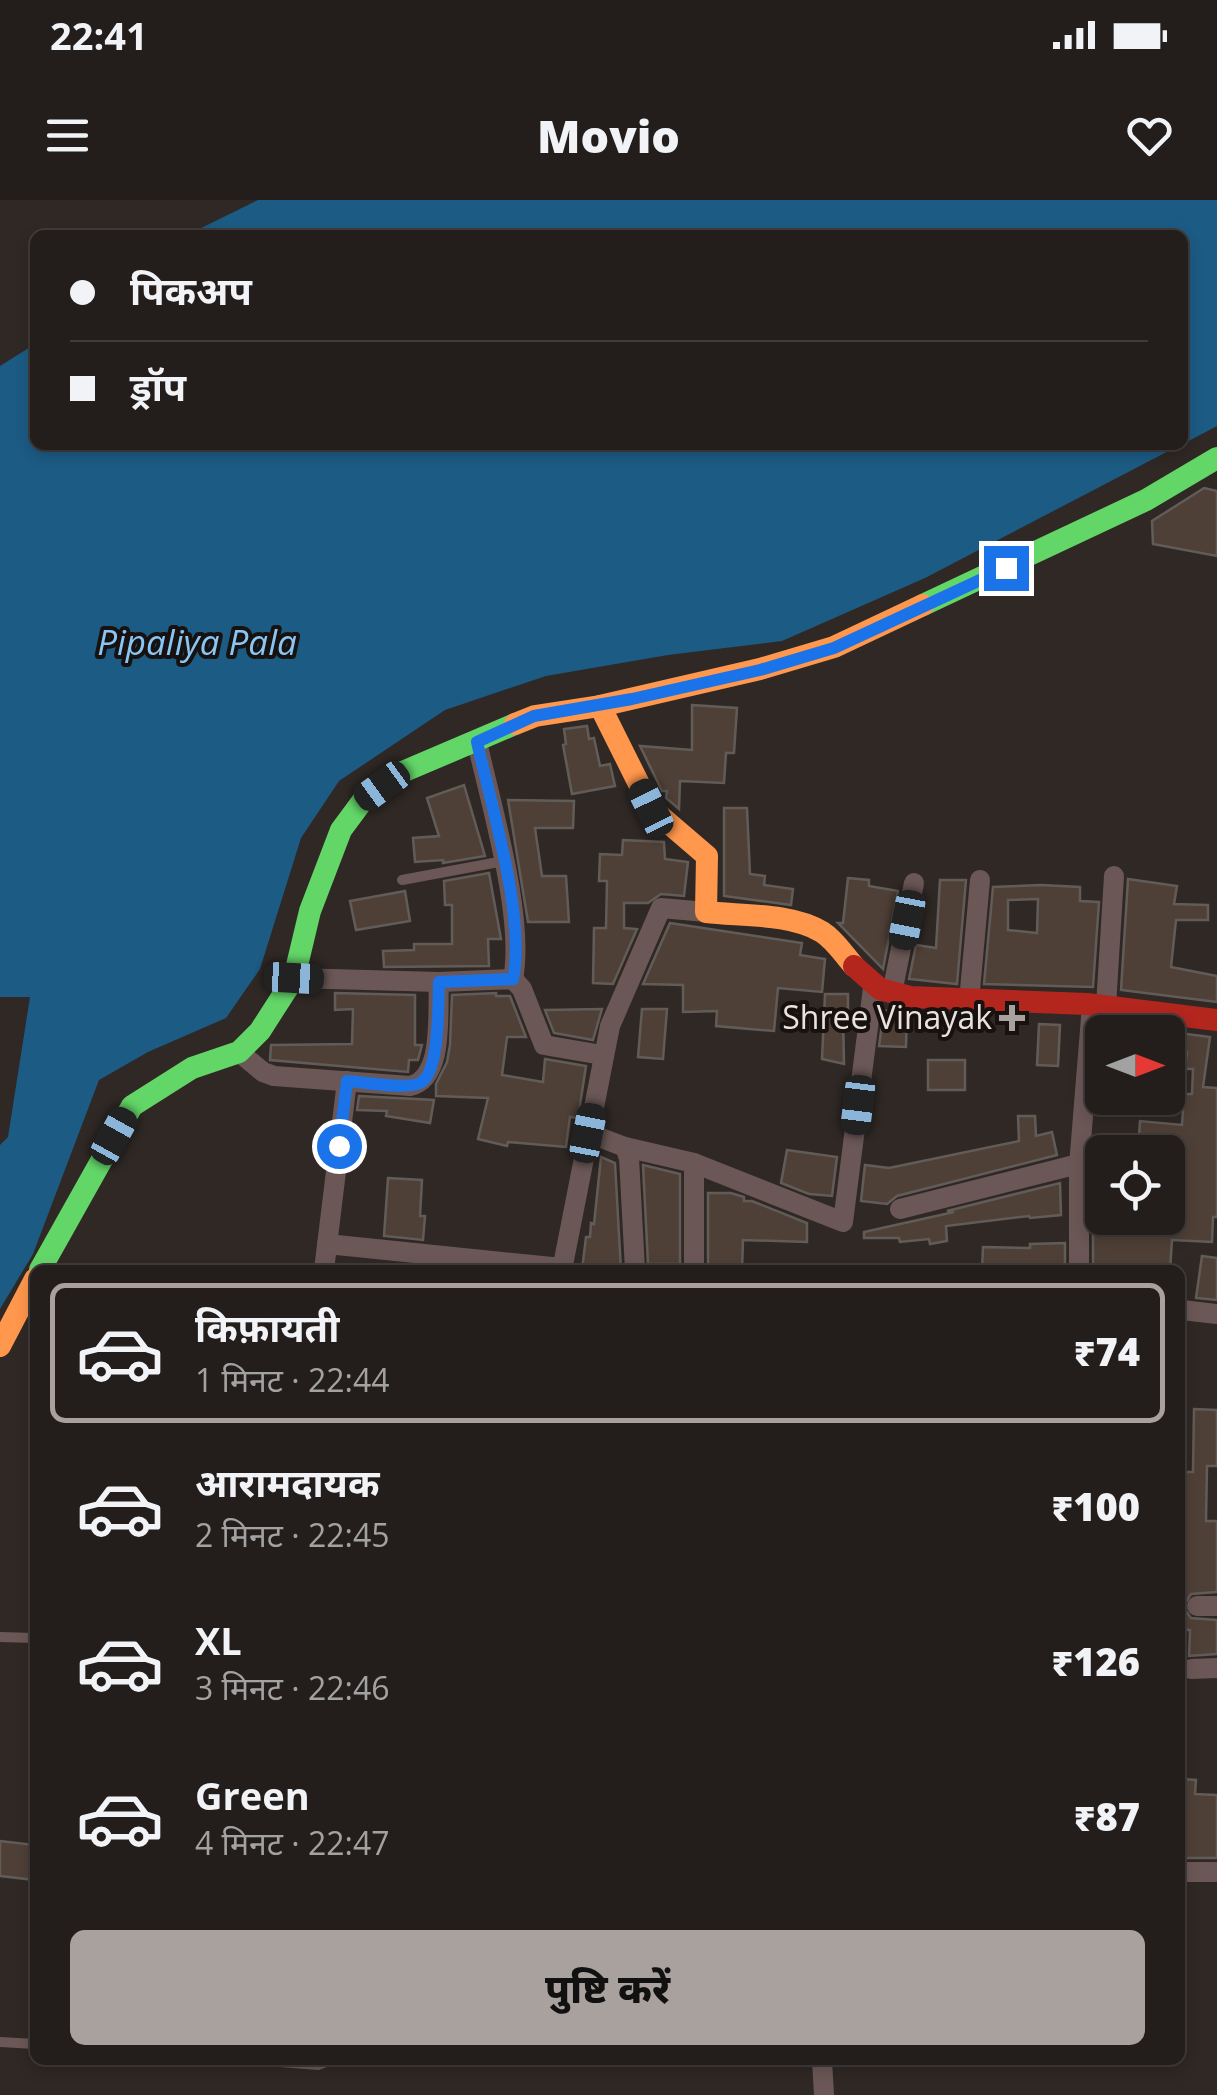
<!DOCTYPE html>
<html lang="hi">
<meta charset="utf-8">
<style>
:root{--surface:#231e1c;--page:#2b2725;--text:#f1f3f6;--muted:#a3a2a3;--line:#403c3b;--accent:#a9a19d}
body{margin:0;font-family:"Open Sans","Noto Sans Devanagari",sans-serif;background:var(--page);color:var(--text);height:100vh;display:flex;flex-direction:column;font-size:38px;white-space:nowrap}
*{box-sizing:border-box;margin:0}
p{font-size:32px;color:var(--muted)}
.icon{flex:none;width:55px;height:55px;fill:none;stroke:currentColor;stroke-width:2;stroke-linecap:round;stroke-linejoin:round}
.map{position:relative;flex:1;overflow:hidden}
.side{position:absolute;left:30px;top:1065px;width:1155px;height:800px;display:flex;flex-direction:column;background:var(--surface);border-radius:15px;box-shadow:0 5px 15px #0003,0 0 0 2px var(--line)}
.side>*{flex:none}
.hud{position:absolute;left:30px;top:30px;width:1158px;height:220px;border-radius:15px;box-shadow:0 5px 15px #0003,0 0 0 2px var(--line);display:grid;align-content:center;height:220px;padding:0 40px;background:var(--surface)}
.needle{width:65px;rotate:90deg}
.tools{position:absolute;left:1085px;top:815px;display:grid;gap:20px}
.tools a{display:grid;place-items:center;width:100px;height:100px;border-radius:15px;background:var(--surface);box-shadow:0 5px 15px #0003,0 0 0 2px var(--line);font-size:50px}
.end{position:absolute;width:45px;height:45px;margin:-22px;border:12px solid #1a73e8;background:#fff;box-shadow:0 0 0 5px #fff}
.from{border-radius:50%}
.car{position:absolute;width:30px;height:60px;margin:-30px -15px;border-radius:12px;box-shadow:0 0 8px 2px #0007;background:linear-gradient(#222 24%,#8ab4d8 0 40%,#222 0 76%,#8ab4d8 0 86%,#222 0)}
.hud b{display:flex;align-items:center;gap:35px;height:95px;font-size:38px}
.hud b+b{border-top:2px solid var(--line)}
.hud i{width:25px;height:25px;background:var(--text)}
ul{padding:18px 0 0;list-style:none}
li{display:flex;align-items:center;gap:30px;height:140px;margin:0 20px 15px;padding:0 20px;border:5px solid transparent;border-radius:15px}
li div{flex:1}
li b{display:block;font-size:38px}
li em{font-style:normal;font-weight:800}
li.selected{border-color:var(--accent)}
li>.icon{width:90px;height:90px;stroke-width:1.5}
.primary-button{display:flex;gap:20px;margin-top:auto;padding:20px 40px}
.primary-button a{flex:1;height:115px;border-radius:15px;background:var(--accent);color:#111;font-size:40px;font-weight:800;line-height:115px;text-align:center}
.status{display:flex;justify-content:space-between;align-items:center;height:70px;padding:0 50px;background:var(--surface);direction:ltr}
.status svg{height:28px;fill:currentColor}
header{display:flex;justify-content:space-between;align-items:center;height:130px;padding:0 40px;background:var(--surface);font-size:45px;font-weight:800}
.map>svg:first-child{display:block}
.water{fill:#1c5b84}
.building{fill:#4f4037;stroke:#625c58;stroke-width:2.5;fill-rule:evenodd}
.lines{fill:none;stroke-linecap:round;stroke-linejoin:round}
.lane{stroke:#6b5856;stroke-width:10}
.street{stroke:#6b5856;stroke-width:20}
.fast{stroke:#63d668;stroke-width:22}
.slow{stroke:#ff974d;stroke-width:22}
.jam{stroke:#b3261e;stroke-width:22}
.route{stroke:#1a73e8;stroke-width:12}
.poi-dot{fill:#a9a19d;stroke:#17110f;stroke-width:4}
.labels{text-anchor:middle;stroke-width:8;stroke-linejoin:round;paint-order:stroke}
.poi-label{font-size:32px;fill:#eae2de;stroke:#17110f;text-anchor:end}
.water-label{font-size:35px;font-style:italic;fill:#89c6f5;stroke:#17110f}
</style>
<div class="status"><b>22:41</b><svg viewBox="0 0 49 12"><path d="M0 12V9h3v3zM5 12V6h3v6zM10 12V3h3v9zM15 12V0h3v12zM26 1h20v11H26zM47 4h2v5h-2z"/></svg></div>
<header><svg class="icon" aria-label="menu" viewBox="0 0 24 24"><path d="M4 6h16M4 12h16M4 18h16"/></svg>Movio<svg class="icon" aria-label="heart" viewBox="0 0 24 24"><path d="M12 20l-8-8c-3-5 5-10 8-4 3-6 11-1 8 4z"/></svg></header>
<div class="map">
<svg width="1217" height="1895" viewBox="0 0 1217 1895">
<rect width="100%" height="100%" fill="#2f2825"/>
<g class="water">
<path d="M258,0H1217V226L1183,244L1182,35H187Z"/>
<path d="M35,144V245H1180L925,378L782,441L668,455L546,476L445,510L339,581L301,638L260,769L226,818L148,852L99,880L33,1054L0,1109V945L8,937L30,797H0V166Z"/>
</g>
<g class="building">
<path d="M1204,288L1217,291V356L1153,344L1152,321Z"/>
<path d="M692,505L737,508L734,553H726L724,583L680,581L679,609L666,598L667,591H662L640,546L692,550Z"/>
<path d="M587,526L589,539L594,538L600,566L610,564L615,586L572,594L563,545L566,544L564,529Z"/>
<path d="M464,585L485,656L443,663V660L415,662L413,638L439,636L427,598Z"/>
<path d="M508,600L574,601L573,628H535L542,676H566L569,722H528Z"/>
<path d="M724,608H747L750,674L765,676L764,685L793,689L791,705L724,696Z"/>
<path d="M623,640L664,642L665,659L688,662L684,696L661,694L648,703H624V728L637,729L613,784L593,783L594,728H606L607,681H599L600,654L622,655Z"/>
<path d="M489,673L501,739H488L489,766L384,767L383,751L414,750V744H452V705H445L444,681Z"/>
<path d="M848,678L869,680V686L898,691L883,769L838,723H843Z"/>
<path d="M1128,679L1177,686L1174,704L1208,705V720H1176L1171,767L1217,776V802L1121,790Z"/>
<path d="M940,680H966L957,784L909,779L916,745L936,748Z"/>
<path d="M1041,685L1080,687V701L1099,702L1093,787L984,784L993,687ZM1038,699L1037,733L1008,730V700Z"/>
<path d="M405,691L410,721L356,730L350,701Z"/>
<path d="M670,723L802,743L800,755L825,759L822,792L778,788L774,831L716,826L717,811L683,812V785L643,784Z"/>
<path d="M335,793L415,795V845H422L418,860H409L408,872L270,860L271,845L352,844L353,809L335,810Z"/>
<path d="M496,793V796H510L526,837H507L502,875L543,882L545,859L586,866L578,918L570,917L566,947L508,942L507,946L478,939L488,898L436,896V884L447,862L450,845L452,795Z"/>
<path d="M825,794H848V813H843L844,864L822,859Z"/>
<path d="M602,809L593,840L554,833L545,810Z"/>
<path d="M642,809H667L663,859L638,857Z"/>
<path d="M884,810L907,814L906,847L879,846Z"/>
<path d="M1104,823L1210,837L1203,887L1217,888V1017H1213L1212,1042L1172,1040L1170,1070H1093V1013H1102V1018H1136V1025L1179,1026L1181,956L1168,952H1138L1140,921L1182,925L1184,894H1192L1193,869H1185L1187,852L1168,851V832H1104Z"/>
<path d="M1039,824L1060,825L1058,866L1037,865Z"/>
<rect x="928" y="860" width="37" height="30"/>
<path d="M359,896L434,900L430,923L386,916L387,911L357,910Z"/>
<path d="M1018,916H1035L1036,936L1052,932L1057,955L897,996L887,1004L861,1001L865,965L889,968L1019,941Z"/>
<path d="M787,950L837,957L832,996L809,994L781,983Z"/>
<path d="M601,957L615,963L621,1070H582L586,1037H590L591,1023L594,1024Z"/>
<path d="M643,965L680,974V1064H648Z"/>
<path d="M388,978L422,980L420,1016H425L423,1040L384,1036Z"/>
<path d="M1060,983L1061,1015L1030,1018L1029,1016L946,1026L947,1041L930,1044L929,1039L900,1042L899,1038H864V1032L954,1012L947,1011Z"/>
<path d="M708,993H731L744,997V1001H752L807,1023V1042L743,1040L742,1070H708Z"/>
<path d="M1065,1043V1070H982L983,1047L1030,1048V1044Z"/>
<path d="M1202,1056L1217,1058V1100L1196,1098Z"/>
<path d="M1194,1209L1217,1210V1266H1207L1206,1321H1217V1392L1191,1394L1183,1407L1191,1418L1217,1420V1454L1189,1456L1190,1430H1180V1272H1193Z"/>
<path d="M1182,1579L1196,1580L1195,1594L1217,1595V1658H1182L1185,1618H1180Z"/>
<path d="M0,1641L35,1645V1680L0,1676Z"/>
</g>
<g class="lines">
<g class="lane">
<path d="M402,680L504,661"/>
<path d="M0,1437L35,1438"/>
<path d="M0,1842L35,1844"/>
<path d="M254,1860L318,1865L332,1860"/>
</g>
<g class="street">
<path d="M477,542C491,605 525,718 513,779"/>
<path d="M294,778L439,782L513,779L522,789L544,845L602,855"/>
<path d="M892,793L914,683"/>
<path d="M969,801L980,680"/>
<path d="M1106,806L1114,676"/>
<path d="M239,852L263,872L274,876L410,886C445,878 437,812 439,782"/>
<path d="M588,933L625,947L629,958L635,1070"/>
<path d="M625,947L694,963"/>
<path d="M900,1009L1102,958"/>
<path d="M327,1044L562,1068"/>
<path d="M324,1070L347,881"/>
<path d="M562,1070L610,826L661,708L706,712"/>
<path d="M694,1070V963L843,1022L873,788"/>
<path d="M1079,1070V966L1092,805"/>
<path d="M1182,1110L1217,1114"/>
<path d="M1197,1406H1217"/>
<path d="M1191,1469L1217,1468"/>
<path d="M1180,1672H1217"/>
<path d="M822,1860L824,1895"/>
</g>
<g class="fast">
<path d="M923,405L1146,300L1217,258"/>
<path d="M40,1070L132,906L192,868L239,852L260,831L294,778L310,711L341,630L364,599L400,573L515,524"/>
</g>
<g class="slow">
<path d="M600,506L651,608L707,656L706,712C741,716 791,713 822,732C835,740 844,755 854,766"/>
<path d="M515,524L535,516L600,506L760,469L834,447L923,405"/>
<path d="M0,1146L35,1079"/>
</g>
<path class="jam" d="M854,766L880,789L910,797L1087,804L1217,820"/>
</g>
<g class="lines">
<path class="route" d="M339,946L347,881C364,882 406,890 420,883C440,873 438,804 439,782L513,779C526,718 491,605 477,542L534,516L632,499L760,470L834,448L1006,368"/>
</g>
<path class="poi-dot" d="M1007 803h10v10h10v10h-10v10h-10v-10h-10v-10h10z"/>
<g class="labels">
<g class="poi-label">
<text x="992" y="829">Shree Vinayak</text>
</g>
<g class="water-label">
<text x="197" y="455">Pipaliya Pala</text>
</g>
</g>
</svg>
<div class="tools">
<a><svg class="needle" viewBox="-14 -14 28 28"><path d="M0-13l5 13h-10z" fill="#e53935"/><path d="M0 13l5-13h-10z" fill="#a3a2a3"/></svg></a>
<a><svg class="icon" aria-label="locate" viewBox="0 0 24 24"><circle cx="12" cy="12" r="6"/><path d="M12 2v4M12 18v4M2 12h4M18 12h4"/></svg></a>
</div>
<i class="end from" style="left:339px;top:946px"></i>
<i class="end" style="left:1006px;top:368px"></i>
<i class="car" style="left:382px;top:586px;rotate:234deg"></i>
<i class="car" style="left:651px;top:608px;rotate:334deg"></i>
<i class="car" style="left:907px;top:720px;rotate:191deg"></i>
<i class="car" style="left:294px;top:778px;rotate:93deg"></i>
<i class="car" style="left:858px;top:905px;rotate:187deg"></i>
<i class="car" style="left:588px;top:933px;rotate:11deg"></i>
<i class="car" style="left:114px;top:936px;rotate:29deg"></i>
<div class="hud">
<b><i class="from"></i>पिकअप</b>
<b><i></i>ड्रॉप</b>
</div>
<section class="side">
<ul>
<li class="selected"><svg class="icon" aria-label="car" viewBox="0 0 24 24"><path d="M5 17H2v-5l4-1 3-4h7l3 4 3 1v5h-3M9 17h6M6 11h13"/><circle cx="7" cy="17" r="2"/><circle cx="17" cy="17" r="2"/></svg><div><b>किफ़ायती</b><p>1 मिनट · 22:44</p></div><em>₹74</em></li>
<li><svg class="icon" aria-label="car" viewBox="0 0 24 24"><path d="M5 17H2v-5l4-1 3-4h7l3 4 3 1v5h-3M9 17h6M6 11h13"/><circle cx="7" cy="17" r="2"/><circle cx="17" cy="17" r="2"/></svg><div><b>आरामदायक</b><p>2 मिनट · 22:45</p></div><em>₹100</em></li>
<li><svg class="icon" aria-label="car" viewBox="0 0 24 24"><path d="M5 17H2v-5l4-1 3-4h7l3 4 3 1v5h-3M9 17h6M6 11h13"/><circle cx="7" cy="17" r="2"/><circle cx="17" cy="17" r="2"/></svg><div><b>XL</b><p>3 मिनट · 22:46</p></div><em>₹126</em></li>
<li><svg class="icon" aria-label="car" viewBox="0 0 24 24"><path d="M5 17H2v-5l4-1 3-4h7l3 4 3 1v5h-3M9 17h6M6 11h13"/><circle cx="7" cy="17" r="2"/><circle cx="17" cy="17" r="2"/></svg><div><b>Green</b><p>4 मिनट · 22:47</p></div><em>₹87</em></li>
</ul>
<div class="primary-button"><a>पुष्टि करें</a></div>
</section>
</div>
